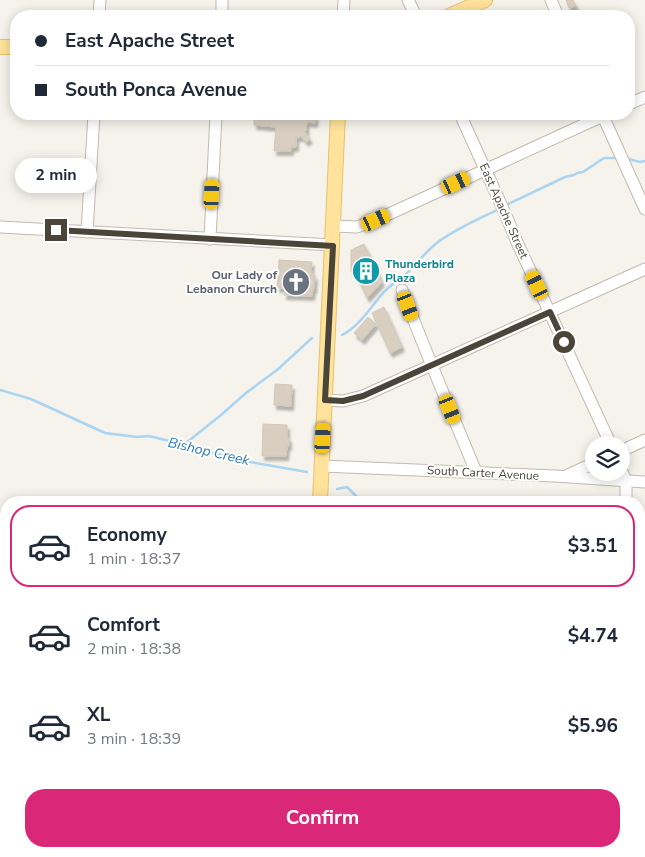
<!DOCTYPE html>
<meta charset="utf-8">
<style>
:root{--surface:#fff;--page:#f2f2f3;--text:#1f2937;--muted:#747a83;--line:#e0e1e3;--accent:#db2777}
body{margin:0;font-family:"Nunito Sans",sans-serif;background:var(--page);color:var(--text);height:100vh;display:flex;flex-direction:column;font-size:19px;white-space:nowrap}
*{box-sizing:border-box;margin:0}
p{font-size:16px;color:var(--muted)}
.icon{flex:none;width:28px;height:28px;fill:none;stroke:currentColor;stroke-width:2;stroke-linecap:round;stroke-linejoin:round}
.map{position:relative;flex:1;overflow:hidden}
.drawer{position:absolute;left:0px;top:496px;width:645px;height:361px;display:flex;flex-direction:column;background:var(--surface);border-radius:20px 20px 0 0;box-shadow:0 2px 12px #0003}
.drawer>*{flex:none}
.guide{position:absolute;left:10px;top:10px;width:625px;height:110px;border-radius:20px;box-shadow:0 2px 12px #0003;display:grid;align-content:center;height:110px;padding:0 25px;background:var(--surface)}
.tools{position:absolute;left:585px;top:436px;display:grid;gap:10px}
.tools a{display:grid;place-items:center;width:45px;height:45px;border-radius:50%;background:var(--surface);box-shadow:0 2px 12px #0003;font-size:25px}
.end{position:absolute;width:22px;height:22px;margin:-11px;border:6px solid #4b4439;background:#fff;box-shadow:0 0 0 2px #fff}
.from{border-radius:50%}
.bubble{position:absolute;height:35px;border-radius:18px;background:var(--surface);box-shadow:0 2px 12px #0003;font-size:16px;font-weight:700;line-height:35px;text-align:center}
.car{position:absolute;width:15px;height:30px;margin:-15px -8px;border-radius:6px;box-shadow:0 0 4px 1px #0007;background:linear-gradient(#f5c518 24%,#345 0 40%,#f5c518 0 76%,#345 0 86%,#f5c518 0)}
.guide b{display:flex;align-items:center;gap:18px;height:48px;font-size:19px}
.guide b+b{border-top:1px solid var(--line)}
.guide i{width:12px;height:12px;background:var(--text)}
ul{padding:9px 0 0;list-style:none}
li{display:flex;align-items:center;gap:15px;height:82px;margin:0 10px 8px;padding:0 15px;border:2px solid transparent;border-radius:20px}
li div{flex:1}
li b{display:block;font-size:19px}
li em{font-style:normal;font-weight:700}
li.on{border-color:var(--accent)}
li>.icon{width:45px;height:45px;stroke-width:1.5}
.primary-button{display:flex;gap:10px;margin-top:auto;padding:10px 25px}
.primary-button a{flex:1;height:58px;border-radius:20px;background:var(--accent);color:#fff;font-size:20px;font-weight:700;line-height:58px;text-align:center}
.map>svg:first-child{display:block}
.green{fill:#d2eab5}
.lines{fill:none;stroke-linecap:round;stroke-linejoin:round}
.stream{stroke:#a9d4f2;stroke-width:2.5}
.building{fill:#d8cfc1;stroke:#d3c7b4;filter:url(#shadow)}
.minor-casing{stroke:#c2bbae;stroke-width:13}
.major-casing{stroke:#e6c16a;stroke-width:16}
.minor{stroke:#fff;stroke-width:11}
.major{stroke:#ffe39c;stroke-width:14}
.route{stroke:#4b4439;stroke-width:6}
.labels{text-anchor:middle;stroke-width:4;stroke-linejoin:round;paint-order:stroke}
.street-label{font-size:12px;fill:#4b4439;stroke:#fff}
.culture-label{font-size:12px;font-weight:bold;fill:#0d838f;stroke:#fff;text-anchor:start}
.worship-label{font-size:12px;font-weight:bold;fill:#5b616d;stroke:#fff;text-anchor:end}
.water-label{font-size:14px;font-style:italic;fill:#2e7ab2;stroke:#fff}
</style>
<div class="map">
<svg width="645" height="857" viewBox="0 0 645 857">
<defs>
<filter id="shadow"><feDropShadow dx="2.5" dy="4.5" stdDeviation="1" flood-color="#0004"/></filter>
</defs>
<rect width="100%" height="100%" fill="#f6f3ec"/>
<path class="green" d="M0,679L6,681V756H0Z"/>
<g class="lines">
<g class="stream">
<path d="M629,159L640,162L645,161"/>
<path d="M506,205L565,177L574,175L577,173L583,172L604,158H617"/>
<path d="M342,335C362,325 372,303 388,288C392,284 398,281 403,277C415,266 425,252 438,242C457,228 479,219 499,209"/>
<path d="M0,390L31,399L105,433L137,437L149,436L174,442L186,443L190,447L244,461L307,472"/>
<path d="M186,443L221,415L246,393L277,370L312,338"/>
<path d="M337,489L347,487L362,502"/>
<path d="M639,815L645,819"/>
</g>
</g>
<g class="building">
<path d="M566,0H573L576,6L569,8Z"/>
<path d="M254,114H293V119L295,117L296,114H311V115L316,116L315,123L307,122L306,128L307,130L305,132L310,139L306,142L301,136L298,138L296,136V147H291V151H274L276,127L254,125Z"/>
<path d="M364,244L382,282L367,298L354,270L351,272V250Z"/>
<path d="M279,260L312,262L311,272H313V276H315L314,289H313L312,296L284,295L285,288H277Z"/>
<path d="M384,307L402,347L390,353L372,313Z"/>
<path d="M368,317L376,324L362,340L354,333Z"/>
<path d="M275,384L292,385L291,406L274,405Z"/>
<path d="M263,424L287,425V437L289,438V446H287L286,456H262Z"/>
</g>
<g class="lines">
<defs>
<g id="minor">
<path d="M408,0L416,16"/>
<path d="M551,0L558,16"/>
<path d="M99,16L100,0"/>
<path d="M222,16V0"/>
<path d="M343,16L344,0"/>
<path d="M629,104L645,97"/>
<path d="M460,114L504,211L517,242L611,445"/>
<path d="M602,114L645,209"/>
<path d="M334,226L357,227L376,220L607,114"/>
<path d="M0,227L333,245"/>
<path d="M87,232L94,114"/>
<path d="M210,239L216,114"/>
<path d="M402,290C425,351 451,411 476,472"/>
<path d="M325,400L343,401L363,396L645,269"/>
<path d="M621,451L645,440"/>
<path d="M322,466L555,476L645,482"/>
<path d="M621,469L626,481V502"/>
<path d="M566,476L594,463"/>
<path d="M0,518L6,520"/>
<path d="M639,551H645"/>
<path d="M0,621L6,623"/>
<path d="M639,669H645"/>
<path d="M0,812H6"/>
</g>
<g id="major">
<path d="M449,16L485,0"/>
<path d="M0,47H16"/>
<path d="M320,502L338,114"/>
<path d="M304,857V851"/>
</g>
</defs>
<use href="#minor" class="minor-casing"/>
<use href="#major" class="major-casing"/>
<use href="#minor" class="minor"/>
<use href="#major" class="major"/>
</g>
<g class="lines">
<path class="route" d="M56,230L333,246L325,400L343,401L363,396L550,312L564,342"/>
</g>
<defs>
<symbol id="building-disc" viewBox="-11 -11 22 22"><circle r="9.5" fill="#0f9aa8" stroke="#fff"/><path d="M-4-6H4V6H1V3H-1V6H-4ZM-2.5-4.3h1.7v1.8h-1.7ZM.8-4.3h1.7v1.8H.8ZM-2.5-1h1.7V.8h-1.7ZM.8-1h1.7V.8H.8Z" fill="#fff"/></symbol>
<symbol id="church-disc" viewBox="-11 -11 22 22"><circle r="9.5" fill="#6b7280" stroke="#fff"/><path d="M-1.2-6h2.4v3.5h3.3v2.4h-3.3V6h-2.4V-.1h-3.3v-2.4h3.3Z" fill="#fff"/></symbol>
</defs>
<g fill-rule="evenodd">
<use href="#building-disc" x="350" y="255" width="32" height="32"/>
<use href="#church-disc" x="280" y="266" width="32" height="32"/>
</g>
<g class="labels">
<g class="street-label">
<text transform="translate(504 211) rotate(66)" y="4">East Apache Street</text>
<text transform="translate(483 473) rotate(3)" y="4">South Carter Avenue</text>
</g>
<g class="culture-label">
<text x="385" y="268">Thunderbird<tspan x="385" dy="14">Plaza</tspan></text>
</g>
<g class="worship-label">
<text x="277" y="279">Our Lady of<tspan x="277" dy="14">Lebanon Church</tspan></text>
</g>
<g class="water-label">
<text transform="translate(209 451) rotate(13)" y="5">Bishop Creek</text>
</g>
</g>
</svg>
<div class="tools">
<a><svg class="icon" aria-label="layers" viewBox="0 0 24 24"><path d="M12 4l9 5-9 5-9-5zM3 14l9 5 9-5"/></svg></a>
</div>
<i class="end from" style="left:564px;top:342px"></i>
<i class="end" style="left:56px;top:230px"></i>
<div class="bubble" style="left:15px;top:158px;width:82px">2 min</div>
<i class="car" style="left:456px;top:183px;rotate:65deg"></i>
<i class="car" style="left:212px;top:194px;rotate:3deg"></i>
<i class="car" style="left:376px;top:220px;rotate:65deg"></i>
<i class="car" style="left:537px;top:285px;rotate:335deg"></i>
<i class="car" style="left:408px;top:306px;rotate:159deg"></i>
<i class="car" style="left:450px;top:409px;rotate:158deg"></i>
<i class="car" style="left:323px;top:438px;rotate:3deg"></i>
<div class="guide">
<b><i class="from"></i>East Apache Street</b>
<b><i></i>South Ponca Avenue</b>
</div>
<section class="drawer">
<ul>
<li class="on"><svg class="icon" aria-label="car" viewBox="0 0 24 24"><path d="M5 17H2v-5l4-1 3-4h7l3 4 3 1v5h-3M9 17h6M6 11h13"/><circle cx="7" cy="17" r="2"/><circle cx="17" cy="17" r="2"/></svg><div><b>Economy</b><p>1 min · 18:37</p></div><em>$3.51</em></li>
<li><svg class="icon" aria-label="car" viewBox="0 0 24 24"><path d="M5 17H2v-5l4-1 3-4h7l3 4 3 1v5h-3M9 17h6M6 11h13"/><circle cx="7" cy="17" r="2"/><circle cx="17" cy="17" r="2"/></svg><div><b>Comfort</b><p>2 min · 18:38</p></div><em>$4.74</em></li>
<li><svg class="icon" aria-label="car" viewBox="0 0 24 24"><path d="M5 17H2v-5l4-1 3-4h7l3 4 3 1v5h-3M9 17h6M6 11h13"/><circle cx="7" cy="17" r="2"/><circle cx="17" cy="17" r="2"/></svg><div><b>XL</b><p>3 min · 18:39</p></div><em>$5.96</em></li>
</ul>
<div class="primary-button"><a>Confirm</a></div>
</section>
</div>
